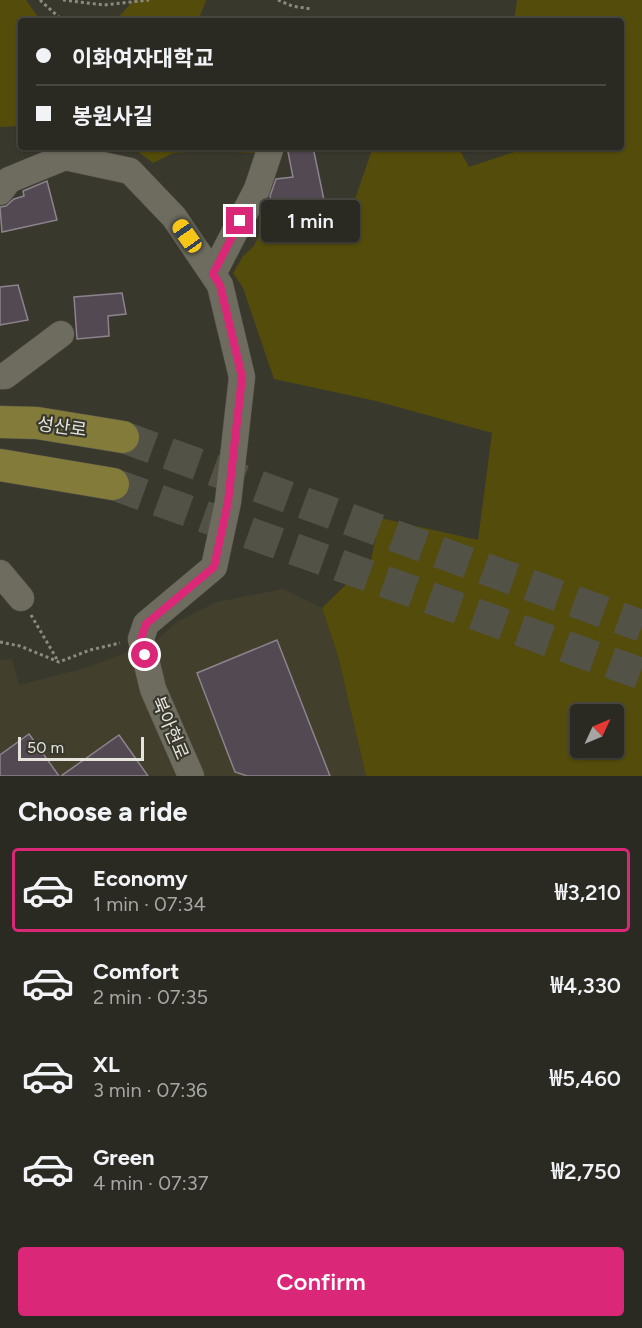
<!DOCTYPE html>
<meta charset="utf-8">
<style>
:root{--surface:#2b2a22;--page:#37362f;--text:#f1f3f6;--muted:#a6a7a5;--line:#474640;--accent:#db2777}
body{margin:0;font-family:Figtree,"Noto Sans KR",sans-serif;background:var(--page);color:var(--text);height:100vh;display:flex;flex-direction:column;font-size:22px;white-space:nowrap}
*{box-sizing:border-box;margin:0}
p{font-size:20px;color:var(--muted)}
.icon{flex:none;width:33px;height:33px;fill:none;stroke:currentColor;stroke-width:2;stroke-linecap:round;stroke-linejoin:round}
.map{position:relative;height:776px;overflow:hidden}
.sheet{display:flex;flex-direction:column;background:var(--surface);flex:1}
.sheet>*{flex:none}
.banner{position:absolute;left:18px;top:18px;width:606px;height:132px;border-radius:6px;box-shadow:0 2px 4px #0004,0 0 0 2px var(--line);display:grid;align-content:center;height:132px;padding:0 18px;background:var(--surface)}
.needle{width:39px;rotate:46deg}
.controls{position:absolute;left:570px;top:704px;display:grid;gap:12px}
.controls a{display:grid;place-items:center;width:54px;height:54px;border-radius:6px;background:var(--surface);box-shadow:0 2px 4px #0004,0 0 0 2px var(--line);font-size:30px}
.scale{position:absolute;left:18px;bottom:15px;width:126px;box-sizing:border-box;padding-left:6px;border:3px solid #e5e4dd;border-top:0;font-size:16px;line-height:21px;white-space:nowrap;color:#e5e4dd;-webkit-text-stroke:4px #39382d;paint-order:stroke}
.end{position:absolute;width:27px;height:27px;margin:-14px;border:8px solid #db2777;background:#fff;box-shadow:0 0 0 3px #fff}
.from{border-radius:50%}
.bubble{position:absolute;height:42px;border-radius:6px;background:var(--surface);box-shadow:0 2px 4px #0004,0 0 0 2px var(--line);font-size:20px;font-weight:600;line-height:42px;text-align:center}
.car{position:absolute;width:18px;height:36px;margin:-18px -9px;border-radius:8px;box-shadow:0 0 4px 2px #0007;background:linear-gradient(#f5c518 24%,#345 0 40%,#f5c518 0 76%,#345 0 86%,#f5c518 0)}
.banner b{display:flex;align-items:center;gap:21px;height:57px;font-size:22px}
.banner b+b{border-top:2px solid var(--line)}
.banner i{width:15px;height:15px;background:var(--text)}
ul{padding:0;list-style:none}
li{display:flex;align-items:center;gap:18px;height:84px;margin:0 12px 9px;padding:0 6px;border:3px solid transparent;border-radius:6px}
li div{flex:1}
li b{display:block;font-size:22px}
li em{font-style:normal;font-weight:600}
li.current{border-color:var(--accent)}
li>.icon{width:54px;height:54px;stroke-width:1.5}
h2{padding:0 18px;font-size:27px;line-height:72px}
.button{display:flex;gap:12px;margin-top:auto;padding:12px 18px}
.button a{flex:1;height:69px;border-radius:6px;background:var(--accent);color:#fff;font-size:24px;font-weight:600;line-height:69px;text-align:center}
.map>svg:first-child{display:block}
.built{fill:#423f2d}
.green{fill:#544c0a;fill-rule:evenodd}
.building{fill:#524952;stroke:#8d838d;stroke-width:1.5}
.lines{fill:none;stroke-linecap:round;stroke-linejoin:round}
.major-tunnel{stroke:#535247;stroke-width:32;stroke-dasharray:32 16;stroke-linecap:butt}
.minor-casing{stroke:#58564d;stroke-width:27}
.major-casing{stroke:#58564d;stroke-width:33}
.path{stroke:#8c8b82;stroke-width:3;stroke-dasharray:3 3;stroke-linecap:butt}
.minor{stroke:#6d6c5f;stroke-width:26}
.major{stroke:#837b39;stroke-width:32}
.route{stroke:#db2777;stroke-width:8}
.labels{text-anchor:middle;stroke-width:4.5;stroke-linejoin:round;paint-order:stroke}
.street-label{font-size:18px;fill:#e5e4dd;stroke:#39382d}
</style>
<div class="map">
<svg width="642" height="776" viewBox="0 0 642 776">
<rect width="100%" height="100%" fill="#39382d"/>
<path class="built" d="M283,589L322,608L338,656L366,776H0V660L12,659L19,685L85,668L153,643L177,622L217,602Z"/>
<g class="green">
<path d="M0,0H26L41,21H21V126L0,127Z"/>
<path d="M134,0H206L198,21H115Z"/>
<path d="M517,0H642V776H366L338,656L322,608L371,560L380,518L478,540L492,433L376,401L274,379L243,288L233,273L243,256L254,246L271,210L281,231L346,225L373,147H458L469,167L523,149L524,147H621V21H514ZM580,714H614V747H580Z"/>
<path d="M132,147H260L255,153L205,151L173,153L153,163Z"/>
</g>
<g class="building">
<path d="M287,147H313L324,200L272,204L270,196L276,179L293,177Z"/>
<path d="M47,181L57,220L2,232L0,207L6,206L14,199L24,196L23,191Z"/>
<path d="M18,285L28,320L0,325V287Z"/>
<path d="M122,293L126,314L108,316L109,336L77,339L74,297Z"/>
<path d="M277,640L330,776H247L235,772L197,673Z"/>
<path d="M29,734L59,776H0V755Z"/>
<path d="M119,735L148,776H61Z"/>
</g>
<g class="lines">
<g class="major-tunnel">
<path d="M123,437L642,626"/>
<path d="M113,484L642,674"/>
</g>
<defs>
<g id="minor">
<path d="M0,192L9,180L65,157L130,171L174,217L220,285L242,377L228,502L214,567L146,624L141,639L153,689L191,776"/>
<path d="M213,274L257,189L271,147"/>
<path d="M0,376H5L61,334"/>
<path d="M0,573L21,598"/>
</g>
<g id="major">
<path d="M0,422L37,423L123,437"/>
<path d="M0,465L113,484"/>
</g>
</defs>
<use href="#minor" class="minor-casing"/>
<use href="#major" class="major-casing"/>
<g class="path">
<path d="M40,0L63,21"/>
<path d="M63,0L104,5L149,0"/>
<path d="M278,0L292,6L311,9"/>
<path d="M31,615L58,661"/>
<path d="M0,642L20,646L59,662L90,650L120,643"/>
</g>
<use href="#minor" class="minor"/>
<use href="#major" class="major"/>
</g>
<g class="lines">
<path class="route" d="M145,655L141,639L146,624L214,567L228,502L242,377L220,285L213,274L240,221"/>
</g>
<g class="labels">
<g class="street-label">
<text transform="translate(62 427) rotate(8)" y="6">성산로</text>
<text transform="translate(170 728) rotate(67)" y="6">북아현로</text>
</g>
</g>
</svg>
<div class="controls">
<a><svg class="needle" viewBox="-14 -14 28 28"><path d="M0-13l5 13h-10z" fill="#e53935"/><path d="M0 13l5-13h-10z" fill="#a6a7a5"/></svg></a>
</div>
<div class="scale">50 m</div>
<i class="end from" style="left:145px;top:655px"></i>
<i class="end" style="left:240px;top:221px"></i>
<div class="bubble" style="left:261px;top:200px;width:99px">1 min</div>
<i class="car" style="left:187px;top:236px;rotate:325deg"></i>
<div class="banner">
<b><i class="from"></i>이화여자대학교</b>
<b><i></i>봉원사길</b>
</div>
</div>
<section class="sheet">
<h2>Choose a ride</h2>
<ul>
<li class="current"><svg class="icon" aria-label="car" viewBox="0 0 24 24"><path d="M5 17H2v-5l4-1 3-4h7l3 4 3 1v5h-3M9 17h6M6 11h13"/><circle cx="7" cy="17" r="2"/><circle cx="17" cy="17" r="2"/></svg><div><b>Economy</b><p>1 min · 07:34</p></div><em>₩3,210</em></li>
<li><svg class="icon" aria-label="car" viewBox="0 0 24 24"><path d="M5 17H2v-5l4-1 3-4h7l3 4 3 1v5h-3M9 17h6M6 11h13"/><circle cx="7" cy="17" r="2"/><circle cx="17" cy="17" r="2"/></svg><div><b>Comfort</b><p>2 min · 07:35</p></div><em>₩4,330</em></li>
<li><svg class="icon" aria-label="car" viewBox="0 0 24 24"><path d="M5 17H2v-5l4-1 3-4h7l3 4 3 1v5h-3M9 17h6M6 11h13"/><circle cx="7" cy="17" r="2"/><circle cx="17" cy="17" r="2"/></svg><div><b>XL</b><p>3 min · 07:36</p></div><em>₩5,460</em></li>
<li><svg class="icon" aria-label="car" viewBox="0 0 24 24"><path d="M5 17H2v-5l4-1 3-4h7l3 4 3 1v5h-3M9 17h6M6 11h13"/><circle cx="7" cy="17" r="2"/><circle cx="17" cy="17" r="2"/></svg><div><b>Green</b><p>4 min · 07:37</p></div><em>₩2,750</em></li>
</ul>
<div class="button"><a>Confirm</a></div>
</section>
